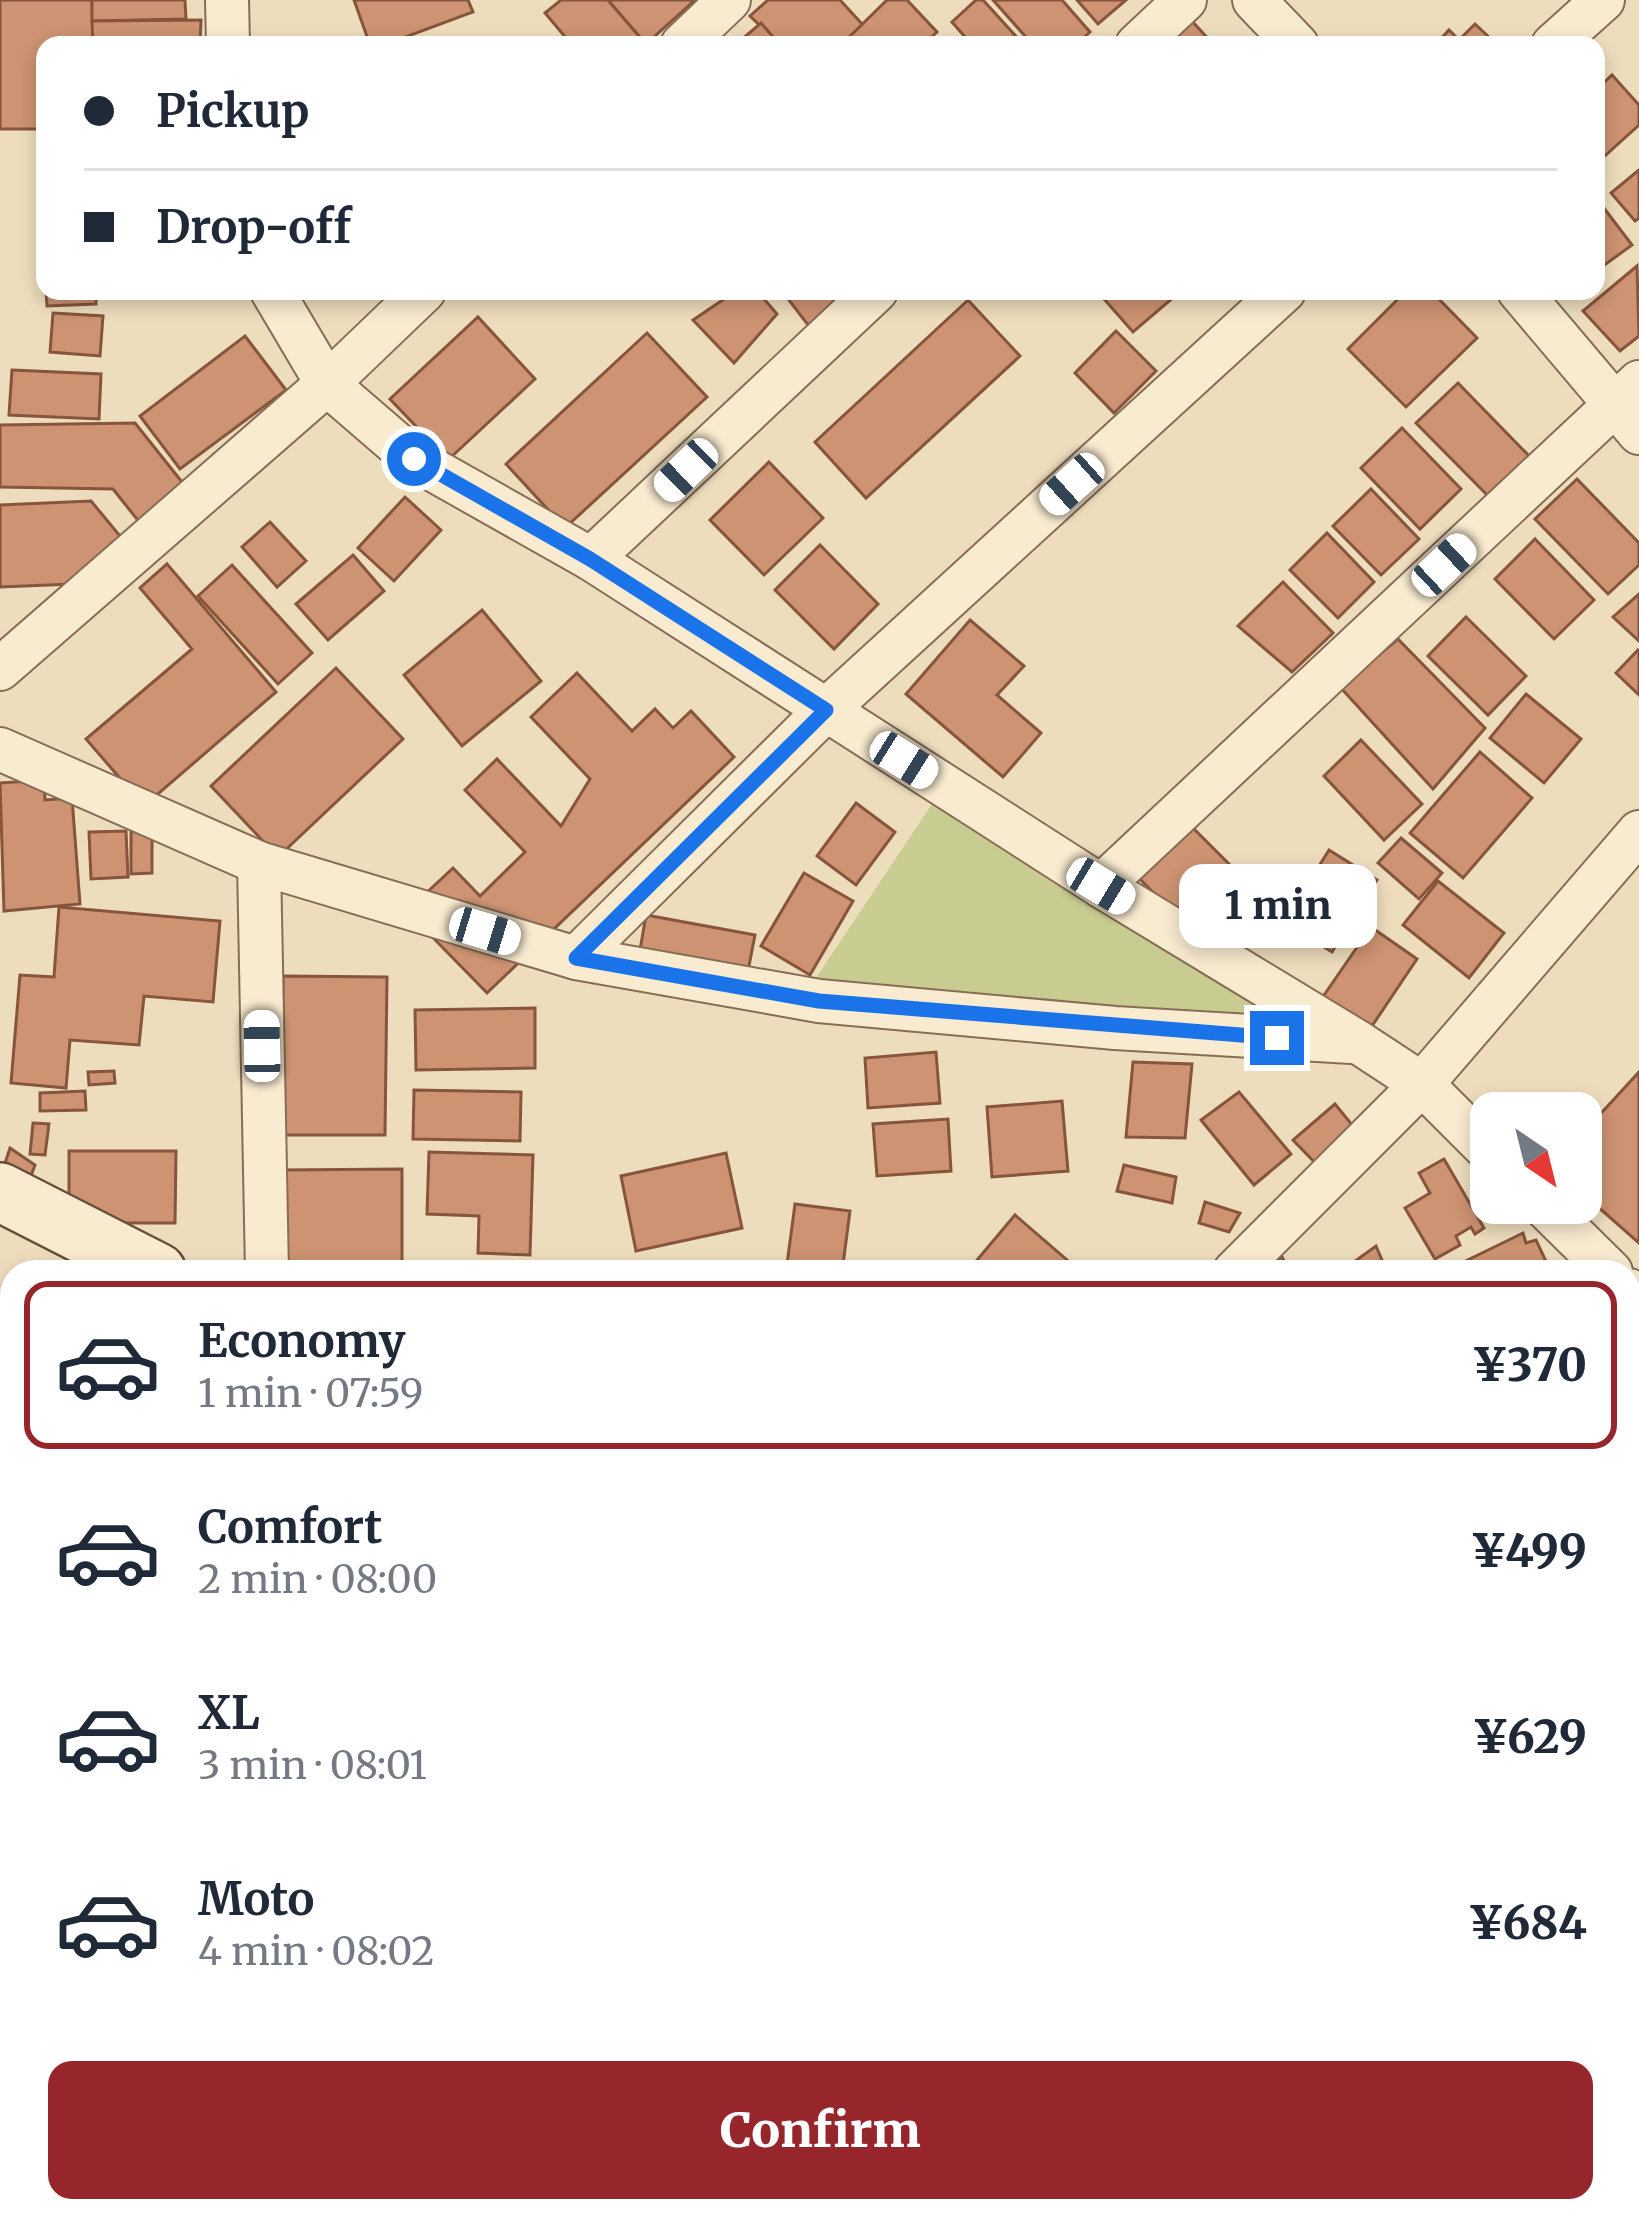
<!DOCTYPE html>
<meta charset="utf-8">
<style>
:root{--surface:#fff;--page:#f2f2f3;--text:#1f2937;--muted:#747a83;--line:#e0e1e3;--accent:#96252c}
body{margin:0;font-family:Merriweather,serif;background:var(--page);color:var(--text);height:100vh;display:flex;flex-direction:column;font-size:45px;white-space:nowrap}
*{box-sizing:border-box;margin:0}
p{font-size:39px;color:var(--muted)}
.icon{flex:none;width:66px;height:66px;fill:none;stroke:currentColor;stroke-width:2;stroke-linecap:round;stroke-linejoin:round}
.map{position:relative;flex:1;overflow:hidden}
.details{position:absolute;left:0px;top:1260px;width:1641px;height:963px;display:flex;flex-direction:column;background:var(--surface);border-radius:36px 36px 0 0;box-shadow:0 6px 18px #0003}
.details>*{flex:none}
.hud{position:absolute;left:36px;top:36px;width:1569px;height:264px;border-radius:24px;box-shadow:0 6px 18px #0003;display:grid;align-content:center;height:264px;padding:0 48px;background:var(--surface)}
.needle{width:78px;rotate:145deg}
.fabs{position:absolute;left:1470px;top:1092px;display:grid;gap:24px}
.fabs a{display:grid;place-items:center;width:132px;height:132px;border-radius:24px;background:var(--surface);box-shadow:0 6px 18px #0003;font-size:60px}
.end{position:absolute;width:54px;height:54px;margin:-27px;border:15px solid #1a73e8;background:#fff;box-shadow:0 0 0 6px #fff}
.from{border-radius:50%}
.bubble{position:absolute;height:84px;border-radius:24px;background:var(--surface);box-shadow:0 6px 18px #0003;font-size:39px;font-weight:800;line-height:84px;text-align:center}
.car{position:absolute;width:36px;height:72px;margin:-36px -18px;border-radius:15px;box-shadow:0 0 9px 3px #0007;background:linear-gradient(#fff 24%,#345 0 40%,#fff 0 76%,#345 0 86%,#fff 0)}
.hud b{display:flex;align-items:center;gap:42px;height:114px;font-size:45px}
.hud b+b{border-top:3px solid var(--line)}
.hud i{width:30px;height:30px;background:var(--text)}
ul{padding:21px 0 0;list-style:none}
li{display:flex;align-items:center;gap:36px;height:168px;margin:0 24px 18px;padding:0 24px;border:6px solid transparent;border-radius:24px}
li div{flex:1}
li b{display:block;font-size:45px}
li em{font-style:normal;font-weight:800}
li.on{border-color:var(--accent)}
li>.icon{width:108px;height:108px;stroke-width:1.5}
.button{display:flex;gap:24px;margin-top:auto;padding:24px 48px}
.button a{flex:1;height:138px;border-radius:24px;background:var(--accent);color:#fff;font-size:48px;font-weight:800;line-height:138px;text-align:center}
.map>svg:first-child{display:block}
.green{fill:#c9cc91}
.building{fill:#cd9372;stroke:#86553b;stroke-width:3}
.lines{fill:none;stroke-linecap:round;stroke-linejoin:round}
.service-casing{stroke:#866d56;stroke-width:26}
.minor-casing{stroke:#866d56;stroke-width:46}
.tertiary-casing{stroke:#866d56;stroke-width:56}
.secondary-casing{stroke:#684e39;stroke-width:62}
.service{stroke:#f9ebd0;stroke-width:21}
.minor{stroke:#f9ebd0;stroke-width:42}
.tertiary{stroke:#f9ebd0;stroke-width:51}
.secondary{stroke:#f9ebd0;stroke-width:57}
.route{stroke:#1a73e8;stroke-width:15}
</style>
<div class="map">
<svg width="1639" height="2221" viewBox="0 0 1639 2221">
<rect width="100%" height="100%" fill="#eeddbd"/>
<path class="green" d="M940,792L1338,1037L808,990Z"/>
<g class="building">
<path d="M0,0H92L93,45H45V129H0Z"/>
<path d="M92,0H185L186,19L92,21Z"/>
<path d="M354,0H468L473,12L384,45H370Z"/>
<path d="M561,0H608L646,44L572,45L545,13Z"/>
<path d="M608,0H695L646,44Z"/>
<path d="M768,0H840L863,25L841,45H780L750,16Z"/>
<path d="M887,0H907L937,32L923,45H841Z"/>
<path d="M976,0H983L1024,45H972L952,22Z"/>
<path d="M993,0H1062L1090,32L1076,45H1033Z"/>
<path d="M1077,0H1126L1098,24Z"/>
<path d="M1190,19L1214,45H1175L1170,39Z"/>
<path d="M201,20L200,45H93L92,21Z"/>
<path d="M761,23L780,45H735Z"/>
<path d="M1475,24L1493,41L1490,45H1435L1449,30L1459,40Z"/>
<path d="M1612,75L1639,105V125L1597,163L1596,90Z"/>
<path d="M1639,170V218L1635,221L1611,193Z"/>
<path d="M1597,199L1632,245L1596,271V200Z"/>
<path d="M1637,266L1639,336L1620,351L1583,311Z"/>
<path d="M46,291H96V304L47,306Z"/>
<path d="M736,291H757L777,314L734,363L693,320Z"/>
<path d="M782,291H834L841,300L808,325Z"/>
<path d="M1097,291H1181L1133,332Z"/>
<path d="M1406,291H1431L1477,338L1406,407L1348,349Z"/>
<path d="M968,300L1020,356L866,498L815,442Z"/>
<path d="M53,313L103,316L100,356L50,352Z"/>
<path d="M478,317L535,379L448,460L390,399Z"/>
<path d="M1116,331L1156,371L1114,413L1075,373Z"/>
<path d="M647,333L707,397L565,528L506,464Z"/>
<path d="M245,336L286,390L180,469L140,416Z"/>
<path d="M12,370L101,374L99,419L9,415Z"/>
<path d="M1458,383L1533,460L1492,500L1416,423Z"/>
<path d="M135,423L186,487L140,523L113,489L0,487V425Z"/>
<path d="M1402,428L1461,489L1420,529L1361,468Z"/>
<path d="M769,462L823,518L764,575L710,520Z"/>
<path d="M1577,479L1639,543V565L1608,594L1535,519Z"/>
<path d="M1371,489L1419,539L1381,575L1333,526Z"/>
<path d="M405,497L441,530L394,581L358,548Z"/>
<path d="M91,501L125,542L74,584L0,587V505Z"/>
<path d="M270,522L306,561L277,587L242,547Z"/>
<path d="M1327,533L1374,582L1338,618L1290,570Z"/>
<path d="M1535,539L1594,600L1554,639L1495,579Z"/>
<path d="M820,545L878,604L834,649L775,590Z"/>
<path d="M353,555L384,591L328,640L296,604Z"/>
<path d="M167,564L276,692L144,806L86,739L192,649L140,588Z"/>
<path d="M232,565L312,653L278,684L198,596Z"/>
<path d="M1283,582L1333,633L1292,672L1238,626Z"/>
<path d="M1639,594V641L1613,617Z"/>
<path d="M482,610L541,681L462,746L404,675Z"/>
<path d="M1466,617L1526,676L1488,715L1428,656Z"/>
<path d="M970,620L1024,666L997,695L1041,733L1003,777L906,694Z"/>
<path d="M1398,639L1485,728L1433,789L1340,687Z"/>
<path d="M1638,650L1639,651V695L1616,673Z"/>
<path d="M336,668L403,739L278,857L211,786Z"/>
<path d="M577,673L632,731L655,709L673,728L691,711L734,757L487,993L407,911L453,868L480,896L525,852L465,790L497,759L561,826L590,779L531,717Z"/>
<path d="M1526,694L1581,739L1544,783L1490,738Z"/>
<path d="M1361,740L1422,804L1384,840L1324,776Z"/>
<path d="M1480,752L1532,798L1463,878L1410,833Z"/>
<path d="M44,780L45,800L72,798L80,904L4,911L0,783Z"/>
<path d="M856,803L895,832L856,885L817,856Z"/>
<path d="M1191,826L1240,875L1187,927L1139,878Z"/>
<path d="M126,831L128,877L91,879L89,832Z"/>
<path d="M131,831H152V873L131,874Z"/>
<path d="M1401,838L1442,873L1419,899L1378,863Z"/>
<path d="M1329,850L1377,880L1332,952L1284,922Z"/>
<path d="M804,873L853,901L810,975L761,946Z"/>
<path d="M1438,881L1504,933L1469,978L1403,925Z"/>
<path d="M59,907L220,921L213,1002L144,996L139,1045L70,1040L66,1088L11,1083L20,975L54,977Z"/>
<path d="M646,915L755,935L747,976L639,956Z"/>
<path d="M1371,927L1417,959L1370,1029L1322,998Z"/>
<path d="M283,976L387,977L385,1135H282Z"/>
<path d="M535,1008V1068L416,1070L415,1010Z"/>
<path d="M936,1052L940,1103L868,1108L865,1058Z"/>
<path d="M1133,1062L1192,1064L1185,1138L1126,1137Z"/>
<path d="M114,1071L115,1083L89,1085L88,1072Z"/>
<path d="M1639,1072V1243L1581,1192V1135Z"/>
<path d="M414,1090L521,1092L520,1141L413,1139Z"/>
<path d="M85,1091L86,1110L40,1111V1093Z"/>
<path d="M1239,1092L1291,1154L1254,1185L1201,1120Z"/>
<path d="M1062,1101L1068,1171L992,1177L987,1107Z"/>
<path d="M1335,1104L1362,1137L1323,1171L1293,1140Z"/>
<path d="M948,1119L951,1171L877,1176L873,1124Z"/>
<path d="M33,1123L49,1124L45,1155L30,1154Z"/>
<path d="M10,1148L35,1165L25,1192L0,1178Z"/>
<path d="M69,1151H176L175,1223H69Z"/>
<path d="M429,1152L533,1155L530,1255L478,1253L479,1216L427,1214Z"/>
<path d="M726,1153L742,1228L636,1251L621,1176Z"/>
<path d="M1444,1159L1484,1228L1475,1234L1471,1227L1456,1236L1460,1245L1435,1259L1405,1208L1430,1193L1419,1173Z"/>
<path d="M1124,1165L1176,1177L1172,1203L1117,1191Z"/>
<path d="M402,1169V1272H280V1170Z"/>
<path d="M1205,1202L1240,1213L1229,1232L1199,1223Z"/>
<path d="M795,1204L850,1211L842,1272H786Z"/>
<path d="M1015,1215L1081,1272H967Z"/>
<path d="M1523,1233L1526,1243L1536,1240L1551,1272H1443Z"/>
<path d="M1376,1246L1387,1272H1345L1344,1269Z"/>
<path d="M1282,1257L1289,1270L1300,1265L1303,1272H1255Z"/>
<path d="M1639,1350V1446L1629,1454V1358Z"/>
<path d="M1639,1648V1693L1629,1661V1651Z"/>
<path d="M1639,1767V1846L1629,1848V1769Z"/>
<path d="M1639,1888V1995L1629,2001V1893Z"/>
<path d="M31,2211H149L151,2221H33Z"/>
<path d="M393,2211H446L449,2221H396Z"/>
<path d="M484,2211H563L567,2220L488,2221Z"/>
<path d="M1299,2211H1327L1343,2221H1272Z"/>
</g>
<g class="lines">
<defs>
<path id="service" d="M1629,2032L1639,2045"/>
<g id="minor">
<path d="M227,0L228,45"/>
<path d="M1254,0L1297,45"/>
<path d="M682,45L729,0"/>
<path d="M1137,45L1185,0"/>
<path d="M1553,45L1603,0"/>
<path d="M272,291L327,384L414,459L591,559L1101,886L1358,1042L1422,1084L1491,1153"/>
<path d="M1519,291L1639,433"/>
<path d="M591,559L876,291"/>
<path d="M0,669L327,384L424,291"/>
<path d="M0,749L259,863L576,958L819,1001L1115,1028L1351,1042"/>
<path d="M259,863L267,1272"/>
<path d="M1101,886L1639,382"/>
<path d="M576,958L826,710L1284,291"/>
<path d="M1541,1203L1611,1272"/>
<path d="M1234,1272L1422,1084L1639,832"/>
<path d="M1629,1290L1639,1300"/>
<path d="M1629,1479L1639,1470"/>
<path d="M0,2032L12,2028"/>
<path d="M477,2211L483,2221"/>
<path d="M592,2221L616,2211"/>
</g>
<g id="tertiary">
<path d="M1629,2121L1639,2110"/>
<path d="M1537,2221L1547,2211"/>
</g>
<g id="secondary">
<path d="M0,1192L157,1272"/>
<path d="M1220,2211L1224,2221"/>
</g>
</defs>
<use href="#service" class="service-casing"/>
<use href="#minor" class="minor-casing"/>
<use href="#tertiary" class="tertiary-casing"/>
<use href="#secondary" class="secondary-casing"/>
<use href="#service" class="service"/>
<use href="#minor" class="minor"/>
<use href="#tertiary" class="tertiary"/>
<use href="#secondary" class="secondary"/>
</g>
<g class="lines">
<path class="route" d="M414,459L590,559L826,710L576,958L819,1001L1277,1038"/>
</g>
</svg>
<div class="fabs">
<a><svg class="needle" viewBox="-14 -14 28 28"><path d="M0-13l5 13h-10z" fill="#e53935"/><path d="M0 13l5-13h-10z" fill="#747a83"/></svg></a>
</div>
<i class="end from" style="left:414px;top:459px"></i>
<i class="end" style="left:1277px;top:1038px"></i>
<div class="bubble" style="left:1179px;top:864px;width:198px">1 min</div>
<i class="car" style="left:686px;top:470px;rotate:226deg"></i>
<i class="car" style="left:1072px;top:484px;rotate:228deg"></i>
<i class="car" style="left:1444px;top:565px;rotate:47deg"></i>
<i class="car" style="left:904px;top:760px;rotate:122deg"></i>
<i class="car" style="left:1101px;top:886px;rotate:121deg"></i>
<i class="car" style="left:485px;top:931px;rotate:107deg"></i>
<i class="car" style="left:262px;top:1046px;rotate:359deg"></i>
<div class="hud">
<b><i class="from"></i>Pickup</b>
<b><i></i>Drop-off</b>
</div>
<section class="details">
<ul>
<li class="on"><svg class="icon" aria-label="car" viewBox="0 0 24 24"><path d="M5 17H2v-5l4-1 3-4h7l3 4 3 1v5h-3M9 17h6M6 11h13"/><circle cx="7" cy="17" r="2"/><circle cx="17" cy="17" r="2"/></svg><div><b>Economy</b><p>1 min · 07:59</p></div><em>¥370</em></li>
<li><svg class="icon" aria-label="car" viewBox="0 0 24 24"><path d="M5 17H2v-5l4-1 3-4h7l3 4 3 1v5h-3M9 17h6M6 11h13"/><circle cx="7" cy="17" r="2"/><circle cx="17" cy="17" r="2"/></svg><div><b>Comfort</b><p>2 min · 08:00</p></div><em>¥499</em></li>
<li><svg class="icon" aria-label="car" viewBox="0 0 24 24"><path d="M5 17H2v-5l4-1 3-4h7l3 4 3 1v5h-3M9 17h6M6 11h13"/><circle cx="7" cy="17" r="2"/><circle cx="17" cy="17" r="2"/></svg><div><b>XL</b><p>3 min · 08:01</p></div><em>¥629</em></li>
<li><svg class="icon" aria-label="car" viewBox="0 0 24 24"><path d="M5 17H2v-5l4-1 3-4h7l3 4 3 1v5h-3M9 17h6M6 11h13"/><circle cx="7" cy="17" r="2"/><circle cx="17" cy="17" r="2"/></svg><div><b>Moto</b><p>4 min · 08:02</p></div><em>¥684</em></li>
</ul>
<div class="button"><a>Confirm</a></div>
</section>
</div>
